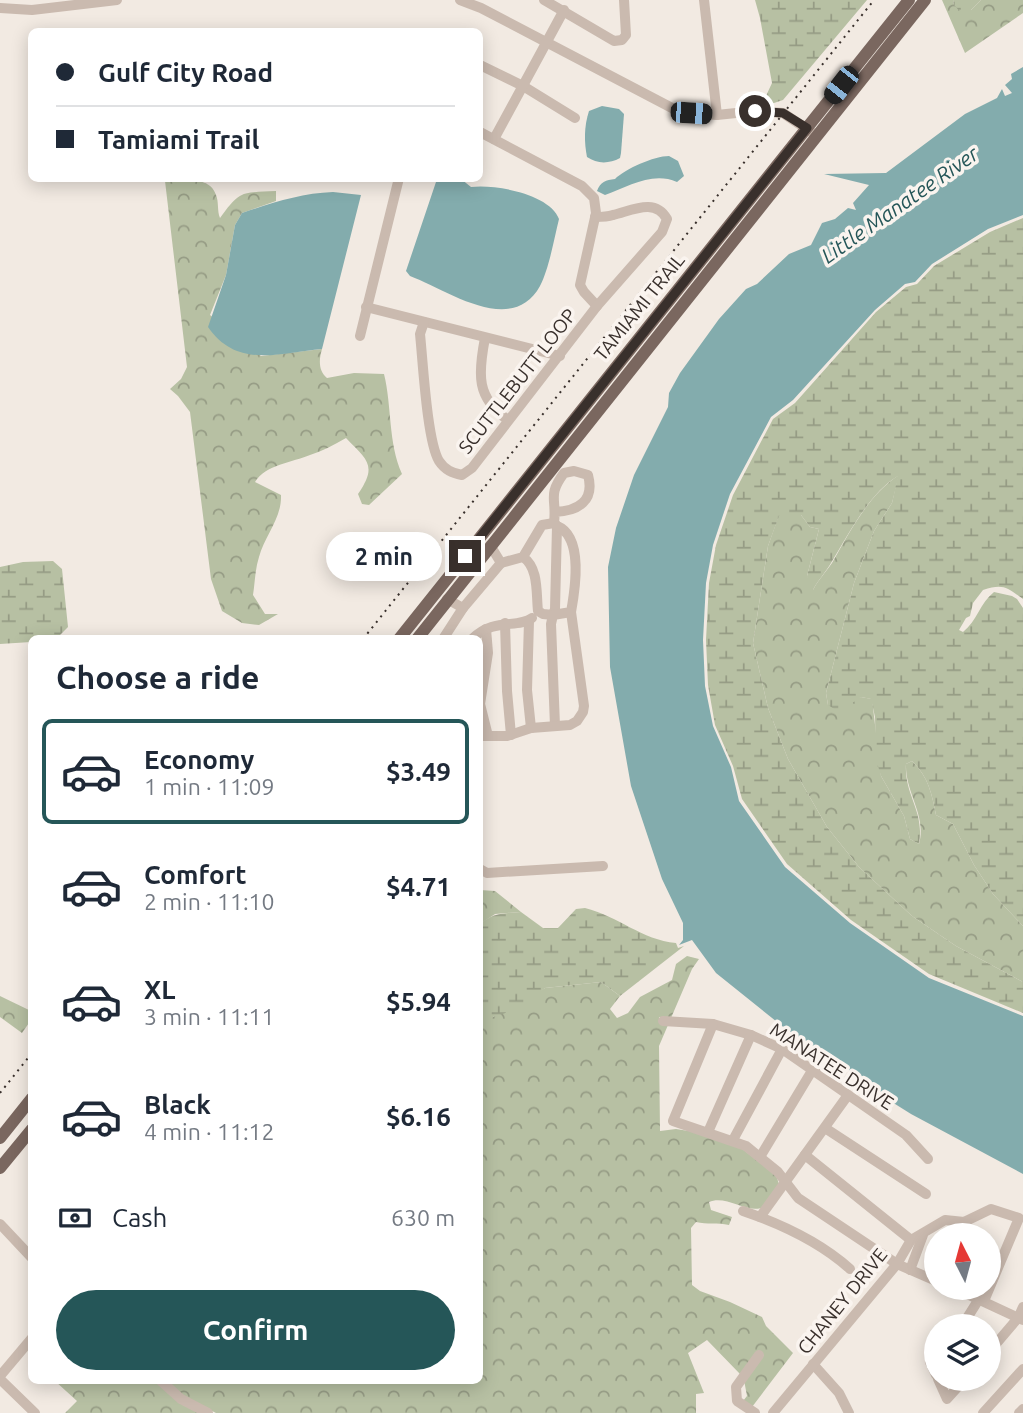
<!DOCTYPE html>
<meta charset="utf-8">
<style>
:root{--surface:#fff;--page:#f6f6f7;--text:#1f2937;--muted:#747a83;--line:#e0e1e3;--accent:#255658}
body{margin:0;font-family:Ubuntu,sans-serif;background:var(--page);color:var(--text);height:100vh;display:flex;flex-direction:column;font-size:26px;white-space:nowrap}
*{box-sizing:border-box;margin:0}
p{font-size:23px;color:var(--muted)}
.icon{flex:none;width:38px;height:38px;fill:none;stroke:currentColor;stroke-width:2;stroke-linecap:round;stroke-linejoin:round}
.map{position:relative;flex:1;overflow:hidden}
.details{position:absolute;left:28px;top:635px;width:455px;height:749px;display:flex;flex-direction:column;background:var(--surface);border-radius:10px;box-shadow:0 4px 18px #0003}
.details>*{flex:none}
.banner{position:absolute;left:28px;top:28px;width:455px;height:154px;border-radius:10px;box-shadow:0 4px 18px #0003;display:grid;align-content:center;height:154px;padding:0 28px;background:var(--surface)}
.needle{width:46px;rotate:354deg}
.tools{position:absolute;left:924px;top:1223px;display:grid;gap:14px}
.tools a{display:grid;place-items:center;width:77px;height:77px;border-radius:50%;background:var(--surface);box-shadow:0 4px 18px #0003;font-size:35px}
.end{position:absolute;width:32px;height:32px;margin:-16px;border:9px solid #39302c;background:#fff;box-shadow:0 0 0 4px #fff}
.from{border-radius:50%}
.bubble{position:absolute;height:49px;border-radius:24px;background:var(--surface);box-shadow:0 4px 18px #0003;font-size:23px;font-weight:700;line-height:49px;text-align:center}
.car{position:absolute;width:21px;height:42px;margin:-21px -10px;border-radius:9px;box-shadow:0 0 5px 2px #0007;background:linear-gradient(#222 24%,#8ab4d8 0 40%,#222 0 76%,#8ab4d8 0 86%,#222 0)}
.banner b{display:flex;align-items:center;gap:24px;height:66px;font-size:26px}
.banner b+b{border-top:2px solid var(--line)}
.banner i{width:18px;height:18px;background:var(--text)}
ul{padding:0;list-style:none}
li{display:flex;align-items:center;gap:21px;height:105px;margin:0 14px 10px;padding:0 14px;border:4px solid transparent;border-radius:10px}
li div{flex:1}
li b{display:block;font-size:26px}
li em{font-style:normal;font-weight:700}
li.selected{border-color:var(--accent)}
li>.icon{width:63px;height:63px;stroke-width:1.5}
h2{padding:0 28px;font-size:32px;line-height:84px}
.pay{display:flex;align-items:center;gap:18px;height:77px;padding:0 28px;font-size:26px}
.pay p{margin-inline-start:auto}
.primary-button{display:flex;gap:14px;margin-top:auto;padding:14px 28px}
.primary-button a{flex:1;height:80px;border-radius:42px;background:var(--accent);color:#fff;font-size:28px;font-weight:700;line-height:80px;text-align:center}
.map>svg:first-child{display:block}
.forest{fill:url(#forest-crowns)}
.wetland{fill:url(#wetland-marsh)}
.water{fill:#83acad}
.lines{fill:none;stroke-linecap:round;stroke-linejoin:round}
.minor{stroke:#cabaaf;stroke-width:10}
.major{stroke:#7a675f;stroke-width:12}
.rail{stroke:#39302c;stroke-width:2;stroke-dasharray:2 5;stroke-linecap:butt}
.route{stroke:#39302c;stroke-width:9}
.labels{text-anchor:middle;stroke-width:7;stroke-linejoin:round;paint-order:stroke}
.street-label{font-size:19px;fill:#39302c;stroke:#faf4ef}
.water-label{font-size:21px;font-style:italic;fill:#255658;stroke:#faf4ef}
</style>
<div class="map">
<svg width="1023" height="1413" viewBox="0 0 1023 1413">
<defs>
<pattern id="forest-crowns" width="20" height="18" patternUnits="userSpaceOnUse" patternTransform="scale(1.75)"><rect width="20" height="18" fill="#b7c0a3"/><path d="M2 6a3 3 0 1 1 6 0M12 15a3 3 0 1 1 6 0" fill="none" stroke="#969c85"/></pattern>
<pattern id="wetland-marsh" width="20" height="14" patternUnits="userSpaceOnUse" patternTransform="scale(1.75)"><rect width="20" height="14" fill="#b7c0a3"/><path d="M1 5h8M5 5V1M11 12h8M15 12V8" fill="none" stroke="#969c85"/></pattern>
</defs>
<rect width="100%" height="100%" fill="#f2eae2"/>
<g class="forest">
<path d="M942,0H953L954,5L971,10L981,0H1023V13L965,53Z"/>
<path d="M169,179C184,179 211,177 216,195C219,202 217,211 220,218C241,189 242,193 276,191V201L242,213L235,225L226,275L210,315L261,356L322,349C319,359 318,371 327,378L354,373L384,374C392,406 388,443 402,474L369,505L362,504L358,494C378,465 367,460 346,438C334,445 322,451 310,455C293,462 265,465 255,482L281,495C282,518 265,535 259,557C255,569 255,583 253,595L265,614H278L259,625L242,623L222,611L211,579L190,412L178,396L170,389L181,379L187,367L165,181Z"/>
<path d="M899,475L892,503L874,531L854,583L826,693L828,705L861,697L872,699L881,776L904,816L910,839L919,844C927,815 905,793 906,764L912,761C928,776 932,794 936,815L953,824L974,865L993,894L1023,926V982L956,946L912,916L859,867L827,827L788,759L768,708L753,643L768,546L779,515H801L810,527L819,529L807,576L813,590C818,580 826,572 832,563C850,532 868,495 899,475Z"/>
<path d="M480,890L495,891L521,912L495,914L480,924Z"/>
<path d="M687,956L699,959L692,969L671,1018L659,1017L660,1024L668,1025L659,1046L660,1131L676,1129L695,1132L741,1148L776,1175L779,1184C775,1191 769,1203 763,1207C749,1215 726,1194 709,1202L711,1210L732,1217L729,1225C717,1222 707,1225 696,1222L691,1228L692,1285L700,1291L730,1302L762,1317L766,1326L793,1353L752,1407L743,1401L747,1396L744,1380L764,1355L759,1351L740,1374L707,1340L688,1353L704,1393L696,1394V1413H216L183,1396L167,1381H480V1017H493L545,988L601,982L620,996L610,1009L617,1018L628,1013L640,997L672,980L676,964Z"/>
<path d="M0,996L31,1011V1020L22,1033L0,1017Z"/>
<path d="M55,1381H156L180,1402L200,1413H65L77,1401Z"/>
</g>
<g class="wetland">
<path d="M755,0H867L783,100L768,105L765,98L772,83L760,18Z"/>
<path d="M953,0H981L971,10L962,13L954,5Z"/>
<path d="M1023,218V599C1007,588 1004,583 983,590L973,603L970,616L966,618L959,630L963,632C977,621 980,603 994,592L1012,596L1017,599L1023,608V926L993,894L974,865L953,824L936,815C932,794 928,776 912,761L906,764C904,795 925,811 919,844L910,839L904,816L881,776L876,759L875,717L871,699L861,697L839,712L828,705L826,693L854,583L874,531L892,503L898,476C870,492 848,535 831,563C826,572 818,580 813,590L808,591L807,576L819,529L810,527L801,515L779,516L768,546L753,643L768,708L788,759L827,827L859,867L912,916L956,946L1023,982V1013L929,974L851,920L787,864L742,799L733,766L715,725L708,685L706,640L709,583L716,545L733,495L773,419L795,403L876,312L906,287L917,284L934,266L990,232Z"/>
<path d="M53,561L62,569L68,627L58,637L32,639L31,642L0,644V567L23,562Z"/>
<path d="M585,908C618,916 642,940 676,943L678,948L684,946L620,996L601,982L545,988L518,1009L493,1017H480V924C492,913 505,913 521,912L543,928H558L576,909Z"/>
</g>
<g class="water">
<path d="M1023,67V215L988,229L932,264L915,282L905,284L875,310L793,400L771,417L730,494L713,545L706,583L703,640L705,686L713,726L731,767L739,801L785,867L850,923L929,978L1023,1016V1174L911,1114L860,1082L848,1069L787,1030L716,973L692,940L679,945L683,940V923L662,879L631,786L610,667L608,567L616,528L634,475L668,407L669,393L680,373L719,319L746,289L757,284L789,254L811,245L822,223L835,219L848,208L856,210L853,203L869,185L824,174L886,173L965,114L997,98L1002,89L1005,96L1012,93L1005,85L1012,79L1011,74Z"/>
<path d="M602,106L619,109L624,114L621,153L620,158C609,164 597,164 587,157C584,142 584,126 589,111Z"/>
<path d="M669,156L678,161L684,176L677,182C652,171 628,187 605,195L597,191C600,182 606,180 615,179C625,169 654,156 669,156Z"/>
<path d="M437,179H461L471,187C495,184 550,194 559,219C554,239 549,269 540,286C512,337 447,290 410,276L406,271Z"/>
<path d="M333,192L361,195L322,349C279,353 237,369 208,327L226,275L235,225L242,213C272,203 301,193 333,192Z"/>
</g>
<g class="lines">
<g class="minor">
<path d="M460,0L481,8L672,108L691,113L717,115L755,111L783,113L817,136"/>
<path d="M544,0L614,41L622,40L626,35L624,0"/>
<path d="M704,0L717,115"/>
<path d="M0,8L32,10L117,0"/>
<path d="M480,65L523,86L575,118"/>
<path d="M480,132L582,186L594,198L596,213L580,285L584,292L597,306"/>
<path d="M494,139L564,10"/>
<path d="M366,307L560,356"/>
<path d="M424,322L420,334C423,362 427,441 439,461C445,470 452,473 462,475L472,468L597,306L662,232L667,219C655,197 631,211 613,215C607,217 601,217 595,217"/>
<path d="M360,336L399,178"/>
<path d="M485,338C478,374 476,398 508,420"/>
<path d="M554,523C557,498 547,496 564,473L574,471L588,475C595,501 578,511 555,512"/>
<path d="M490,545L501,563L523,557C539,568 536,593 538,611L543,614L553,615L555,609L557,526L554,523L542,525L523,557"/>
<path d="M447,599L463,608L501,563"/>
<path d="M529,621L527,690L531,728"/>
<path d="M505,623L507,691L511,735"/>
<path d="M486,629L488,653L480,704L488,736"/>
<path d="M443,639L463,608"/>
<path d="M472,639C494,617 517,629 532,618"/>
<path d="M555,726L551,624L553,615L571,612C575,590 584,537 557,526"/>
<path d="M480,736H507L531,728L570,725L577,721L583,712L584,706L571,612"/>
<path d="M480,869L487,873L603,866"/>
<path d="M663,1021L713,1024L751,1035L782,1049L906,1135L928,1159"/>
<path d="M713,1024L673,1121L746,1146L778,1172L798,1198L897,1264L936,1281"/>
<path d="M825,1128L926,1194"/>
<path d="M708,1132L751,1035"/>
<path d="M733,1140L782,1049"/>
<path d="M805,1155L911,1240"/>
<path d="M760,1157L813,1069"/>
<path d="M743,1211C781,1224 820,1242 850,1269"/>
<path d="M760,1217L848,1095"/>
<path d="M0,1224L32,1258"/>
<path d="M910,1270L923,1235"/>
<path d="M954,1288L1023,1320"/>
<path d="M962,1326L979,1299"/>
<path d="M989,1352L1018,1318L1023,1307"/>
<path d="M936,1357L930,1362L936,1375"/>
<path d="M813,1364L839,1393L849,1413"/>
<path d="M0,1376L32,1338"/>
<path d="M0,1379L35,1413"/>
<path d="M938,1379L947,1399L965,1379"/>
<path d="M161,1381L181,1399L208,1413"/>
<path d="M755,1413L737,1401L736,1387L759,1355"/>
<path d="M773,1413L897,1264L911,1240L945,1220L964,1222L991,1209L1019,1218L984,1301"/>
<path d="M983,1413L1023,1369"/>
<path d="M1019,1413L1023,1409"/>
</g>
<g class="major">
<path d="M399,639L909,0"/>
<path d="M417,639L925,0"/>
<path d="M0,1138L32,1098"/>
<path d="M0,1168L32,1129"/>
</g>
<g class="rail">
<path d="M363,639L874,0"/>
<path d="M0,1093L32,1053"/>
</g>
</g>
<g class="lines">
<path class="route" d="M465,556L807,128L783,113L755,111"/>
</g>
<g class="labels">
<g class="street-label">
<text transform="translate(639 307) rotate(-51)" y="7">TAMIAMI TRAIL</text>
<text transform="translate(517 381) rotate(-52)" y="7">SCUTTLEBUTT LOOP</text>
<text transform="translate(832 1066) rotate(33)" y="7">MANATEE DRIVE</text>
<text transform="translate(842 1301) rotate(-51)" y="7">CHANEY DRIVE</text>
</g>
<g class="water-label">
<text transform="translate(900 205) rotate(-35)" y="7">Little Manatee River</text>
</g>
</g>
</svg>
<div class="tools">
<a><svg class="needle" viewBox="-14 -14 28 28"><path d="M0-13l5 13h-10z" fill="#e53935"/><path d="M0 13l5-13h-10z" fill="#747a83"/></svg></a>
<a><svg class="icon" aria-label="layers" viewBox="0 0 24 24"><path d="M12 4l9 5-9 5-9-5zM3 14l9 5 9-5"/></svg></a>
</div>
<i class="end from" style="left:755px;top:111px"></i>
<i class="end" style="left:465px;top:556px"></i>
<div class="bubble" style="left:326px;top:532px;width:116px">2 min</div>
<i class="car" style="left:841px;top:85px;rotate:218deg"></i>
<i class="car" style="left:691px;top:113px;rotate:94deg"></i>
<div class="banner">
<b><i class="from"></i>Gulf City Road</b>
<b><i></i>Tamiami Trail</b>
</div>
<section class="details">
<h2>Choose a ride</h2>
<ul>
<li class="selected"><svg class="icon" aria-label="car" viewBox="0 0 24 24"><path d="M5 17H2v-5l4-1 3-4h7l3 4 3 1v5h-3M9 17h6M6 11h13"/><circle cx="7" cy="17" r="2"/><circle cx="17" cy="17" r="2"/></svg><div><b>Economy</b><p>1 min · 11:09</p></div><em>$3.49</em></li>
<li><svg class="icon" aria-label="car" viewBox="0 0 24 24"><path d="M5 17H2v-5l4-1 3-4h7l3 4 3 1v5h-3M9 17h6M6 11h13"/><circle cx="7" cy="17" r="2"/><circle cx="17" cy="17" r="2"/></svg><div><b>Comfort</b><p>2 min · 11:10</p></div><em>$4.71</em></li>
<li><svg class="icon" aria-label="car" viewBox="0 0 24 24"><path d="M5 17H2v-5l4-1 3-4h7l3 4 3 1v5h-3M9 17h6M6 11h13"/><circle cx="7" cy="17" r="2"/><circle cx="17" cy="17" r="2"/></svg><div><b>XL</b><p>3 min · 11:11</p></div><em>$5.94</em></li>
<li><svg class="icon" aria-label="car" viewBox="0 0 24 24"><path d="M5 17H2v-5l4-1 3-4h7l3 4 3 1v5h-3M9 17h6M6 11h13"/><circle cx="7" cy="17" r="2"/><circle cx="17" cy="17" r="2"/></svg><div><b>Black</b><p>4 min · 11:12</p></div><em>$6.16</em></li>
</ul>
<div class="pay"><svg class="icon" aria-label="cash" viewBox="0 0 24 24"><path d="M3 7h18v10H3z"/><circle cx="12" cy="12" r="2"/></svg>Cash<p>630 m</p></div>
<div class="primary-button"><a>Confirm</a></div>
</section>
</div>
